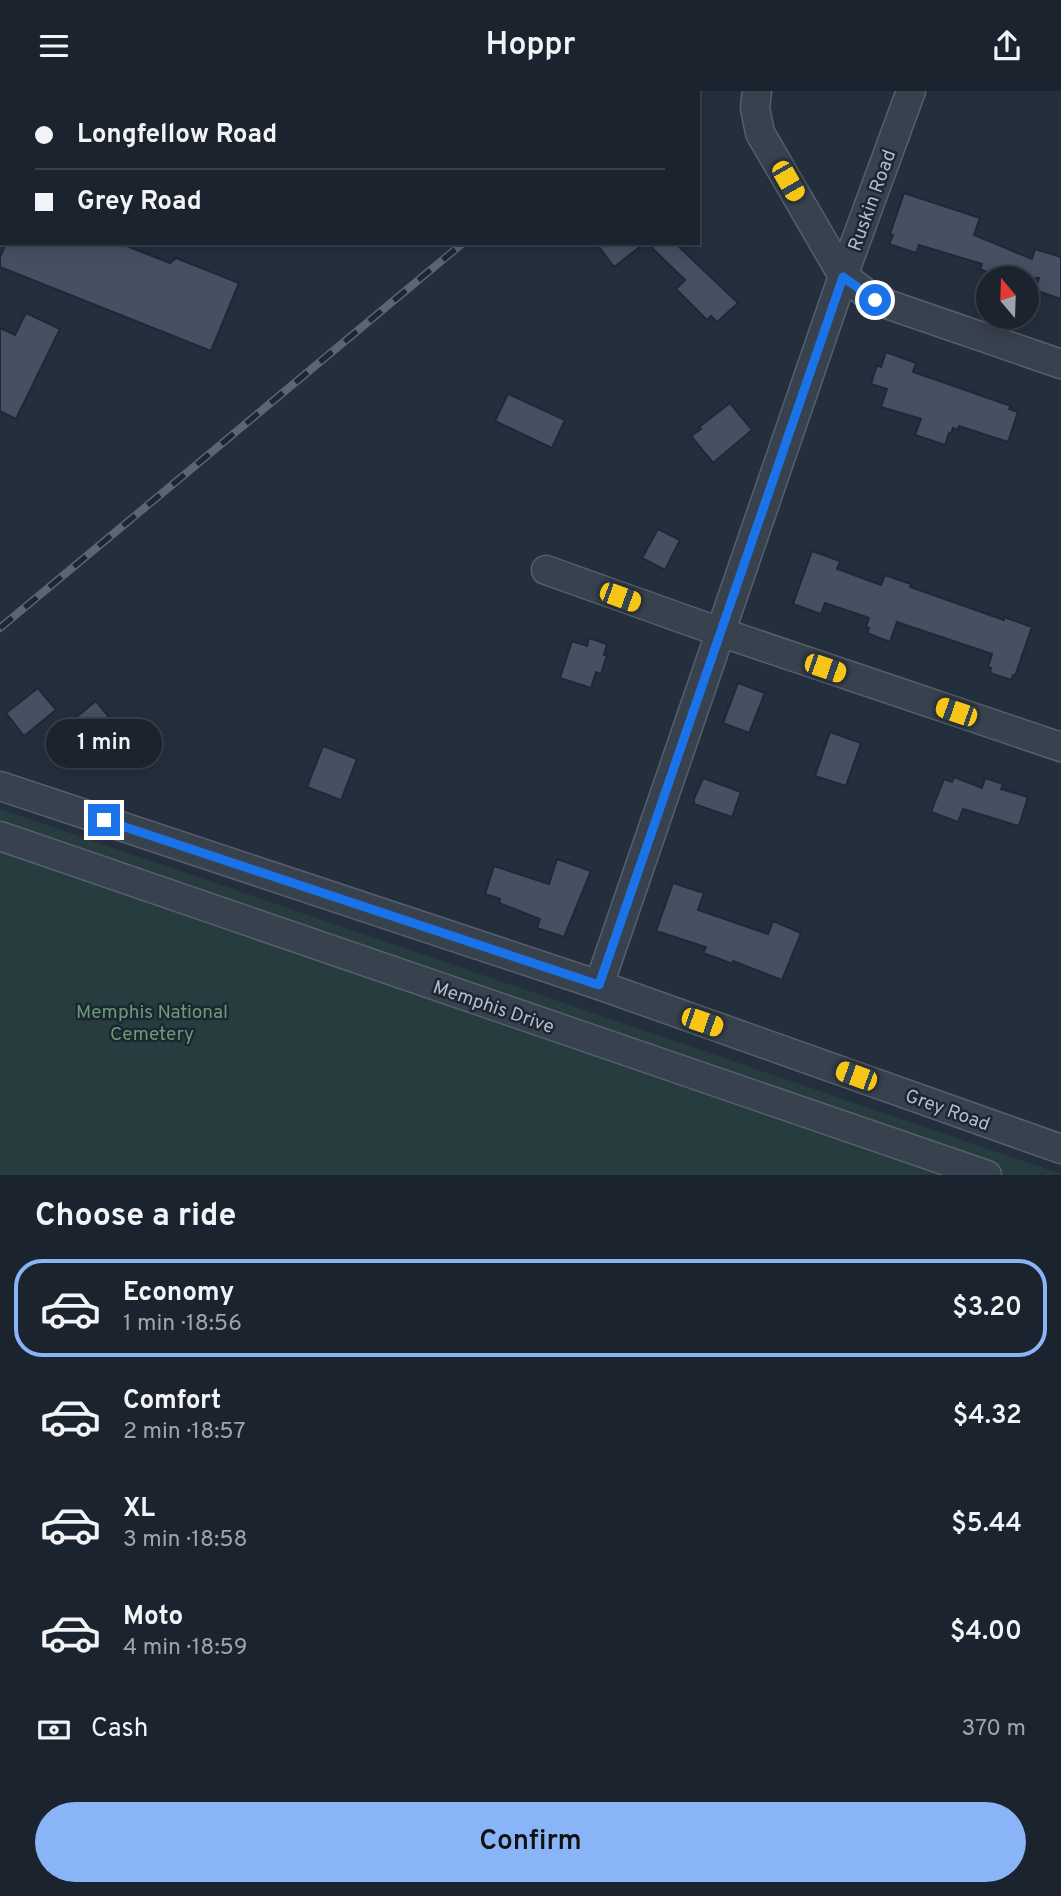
<!DOCTYPE html>
<meta charset="utf-8">
<style>
:root{--surface:#1b232e;--page:#242b36;--text:#f1f3f6;--muted:#a0a4aa;--line:#39404a;--accent:#8ab4f8}
body{margin:0;font-family:Overpass,sans-serif;background:var(--page);color:var(--text);height:100vh;display:flex;flex-direction:column;font-size:26px;white-space:nowrap}
*{box-sizing:border-box;margin:0}
p{font-size:23px;color:var(--muted)}
.icon{flex:none;width:38px;height:38px;fill:none;stroke:currentColor;stroke-width:2;stroke-linecap:round;stroke-linejoin:round}
.map{position:relative;height:1084px;overflow:hidden}
.panel{display:flex;flex-direction:column;background:var(--surface);flex:1}
.panel>*{flex:none}
.hud{position:absolute;left:0px;top:0px;width:700px;height:154px;box-shadow:0 4px 18px #0003,0 0 0 2px var(--line);display:grid;align-content:center;height:154px;padding:0 35px;background:var(--surface)}
.needle{width:46px;rotate:341deg}
.fabs{position:absolute;left:976px;top:175px;display:grid;gap:14px}
.fabs a{display:grid;place-items:center;width:63px;height:63px;border-radius:50%;background:var(--surface);box-shadow:0 4px 18px #0003,0 0 0 2px var(--line);font-size:35px}
.end{position:absolute;width:32px;height:32px;margin:-16px;border:9px solid #1a73e8;background:#fff;box-shadow:0 0 0 4px #fff}
.from{border-radius:50%}
.bubble{position:absolute;height:49px;border-radius:24px;background:var(--surface);box-shadow:0 4px 18px #0003,0 0 0 2px var(--line);font-size:23px;font-weight:600;line-height:49px;text-align:center}
.car{position:absolute;width:21px;height:42px;margin:-21px -10px;border-radius:9px;box-shadow:0 0 5px 2px #0007;background:linear-gradient(#f5c518 24%,#345 0 40%,#f5c518 0 76%,#345 0 86%,#f5c518 0)}
.hud b{display:flex;align-items:center;gap:24px;height:66px;font-size:26px}
.hud b+b{border-top:2px solid var(--line)}
.hud i{width:18px;height:18px;background:var(--text)}
ul{padding:0;list-style:none}
li{display:flex;align-items:center;gap:21px;height:98px;margin:0 14px 10px;padding:0 21px;border:4px solid transparent;border-radius:28px}
li div{flex:1}
li b{display:block;font-size:26px}
li em{font-style:normal;font-weight:600}
li.selected{border-color:var(--accent)}
li>.icon{width:63px;height:63px;stroke-width:1.5}
h2{padding:0 35px;font-size:32px;line-height:84px}
.pay{display:flex;align-items:center;gap:18px;height:77px;padding:0 35px;font-size:26px}
.pay p{margin-inline-start:auto}
.button{display:flex;gap:14px;margin-top:auto;padding:14px 35px}
.button a{flex:1;height:80px;border-radius:42px;background:var(--accent);color:#111;font-size:28px;font-weight:600;line-height:80px;text-align:center}
header{display:flex;justify-content:space-between;align-items:center;height:91px;padding:0 35px;background:var(--surface);font-size:32px;font-weight:600}
.map>svg:first-child{display:block}
.green{fill:#263c3f}
.building{fill:#455162;stroke:#1f2835;stroke-width:2}
.lines{fill:none;stroke-linecap:round;stroke-linejoin:round}
.minor-casing{stroke:#565f6c;stroke-width:31}
.minor{stroke:#38414e;stroke-width:28}
.rail-casing{stroke:#5a6575;stroke-width:8}
.rail{stroke:#1d2633;stroke-width:5;stroke-dasharray:16;stroke-linecap:butt}
.route{stroke:#1a73e8;stroke-width:9}
.labels{text-anchor:middle;stroke-width:5;stroke-linejoin:round;paint-order:stroke}
.street-label{font-size:19px;fill:#b4bcc9;stroke:#1d2633}
.park-label{font-size:19px;fill:#6b9a76;stroke:#1d2633}
</style>
<header><svg class="icon" aria-label="menu" viewBox="0 0 24 24"><path d="M4 6h16M4 12h16M4 18h16"/></svg>Hoppr<svg class="icon" aria-label="share" viewBox="0 0 24 24"><path d="M12 15V3M7 8l5-5 5 5M5 13v7h14v-7"/></svg></header>
<div class="map">
<svg width="1061" height="1084" viewBox="0 0 1061 1084">
<rect width="100%" height="100%" fill="#242f3e"/>
<path class="green" d="M0,718L1061,1083V1084H0Z"/>
<g class="building">
<path d="M904,102L980,127L974,144L1032,168L1035,158L1061,166V208L1035,199L1039,187H986L989,182L980,178L982,173L919,154L916,162L889,153L893,144L890,143Z"/>
<path d="M6,152H119L170,172L176,167L239,192L211,260L0,176V166Z"/>
<path d="M596,152H645L614,176Z"/>
<path d="M647,152H675L738,212L717,231L711,225L707,229L676,198L685,189Z"/>
<path d="M26,222L60,238L16,328L0,320V237L15,244Z"/>
<path d="M886,261L916,272L913,281L1011,315L1009,318L1018,321L1008,351L959,335L958,339L953,337L951,343L949,342L945,354L915,344L921,328L881,316L887,298L871,293L877,274L881,276Z"/>
<path d="M508,303L565,329L552,357L495,330Z"/>
<path d="M730,312L752,339L713,372L691,345L701,338L699,336Z"/>
<path d="M658,438L680,449L665,479L642,467Z"/>
<path d="M812,460L840,470L837,478L881,494L885,484L911,493L910,496L1004,529V526L1032,536L1015,585L1013,584L1011,589L990,582L991,577L988,576L992,563L897,531L890,551L867,542L869,537L866,536L869,527L825,512L821,523L793,513Z"/>
<path d="M589,547L607,553L604,564H607L601,583L596,581L591,597L560,587L572,550L587,555Z"/>
<path d="M738,592L765,602L749,642L723,632Z"/>
<path d="M38,597L56,619L24,645L6,622Z"/>
<path d="M96,610L113,631L75,662L58,641Z"/>
<path d="M830,641L861,652L846,695L815,685Z"/>
<path d="M323,655L357,668L341,709L307,696Z"/>
<path d="M954,686L982,697L985,687L1003,693L1001,698L1028,706L1019,735L963,718L958,731L931,721L944,688L952,691Z"/>
<path d="M703,687L741,701L732,726L694,713V708Z"/>
<path d="M557,768L591,780L564,846L537,837L540,828L499,812L500,808L485,803L494,775L549,793Z"/>
<path d="M673,792L704,802L698,819L768,843L773,830L801,842L782,889L733,870V873L703,862L706,856L656,840Z"/>
</g>
<g class="lines">
<defs>
<g id="minor">
<path d="M757,0L755,17L760,42L843,185L875,209L1061,273"/>
<path d="M546,479L720,541L1061,656"/>
<path d="M0,695L599,894L1061,1058"/>
<path d="M0,745L987,1084"/>
<path d="M599,894L843,185L911,0"/>
</g>
</defs>
<use href="#minor" class="minor-casing"/>
<use href="#minor" class="minor"/>
<defs>
<g id="rail">
<path d="M644,2L646,0"/>
<path d="M0,537L463,152"/>
</g>
</defs>
<use href="#rail" class="rail-casing"/>
<use href="#rail" class="rail"/>
</g>
<g class="lines">
<path class="route" d="M104,729L599,894L843,186L875,209"/>
</g>
<g class="labels">
<g class="street-label">
<text transform="translate(871 109) rotate(-70)" y="7">Ruskin Road</text>
<text transform="translate(494 915) rotate(19)" y="7">Memphis Drive</text>
<text transform="translate(948 1018) rotate(20)" y="7">Grey Road</text>
</g>
<g class="park-label">
<text x="152" y="927">Memphis National<tspan x="152" dy="22">Cemetery</tspan></text>
</g>
</g>
</svg>
<div class="fabs">
<a><svg class="needle" viewBox="-14 -14 28 28"><path d="M0-13l5 13h-10z" fill="#e53935"/><path d="M0 13l5-13h-10z" fill="#a0a4aa"/></svg></a>
</div>
<i class="end from" style="left:875px;top:209px"></i>
<i class="end" style="left:104px;top:729px"></i>
<div class="bubble" style="left:46px;top:628px;width:116px">1 min</div>
<i class="car" style="left:788px;top:90px;rotate:150deg"></i>
<i class="car" style="left:620px;top:506px;rotate:110deg"></i>
<i class="car" style="left:825px;top:577px;rotate:109deg"></i>
<i class="car" style="left:956px;top:621px;rotate:289deg"></i>
<i class="car" style="left:702px;top:931px;rotate:109deg"></i>
<i class="car" style="left:856px;top:985px;rotate:290deg"></i>
<div class="hud">
<b><i class="from"></i>Longfellow Road</b>
<b><i></i>Grey Road</b>
</div>
</div>
<section class="panel">
<h2>Choose a ride</h2>
<ul>
<li class="selected"><svg class="icon" aria-label="car" viewBox="0 0 24 24"><path d="M5 17H2v-5l4-1 3-4h7l3 4 3 1v5h-3M9 17h6M6 11h13"/><circle cx="7" cy="17" r="2"/><circle cx="17" cy="17" r="2"/></svg><div><b>Economy</b><p>1 min · 18:56</p></div><em>$3.20</em></li>
<li><svg class="icon" aria-label="car" viewBox="0 0 24 24"><path d="M5 17H2v-5l4-1 3-4h7l3 4 3 1v5h-3M9 17h6M6 11h13"/><circle cx="7" cy="17" r="2"/><circle cx="17" cy="17" r="2"/></svg><div><b>Comfort</b><p>2 min · 18:57</p></div><em>$4.32</em></li>
<li><svg class="icon" aria-label="car" viewBox="0 0 24 24"><path d="M5 17H2v-5l4-1 3-4h7l3 4 3 1v5h-3M9 17h6M6 11h13"/><circle cx="7" cy="17" r="2"/><circle cx="17" cy="17" r="2"/></svg><div><b>XL</b><p>3 min · 18:58</p></div><em>$5.44</em></li>
<li><svg class="icon" aria-label="car" viewBox="0 0 24 24"><path d="M5 17H2v-5l4-1 3-4h7l3 4 3 1v5h-3M9 17h6M6 11h13"/><circle cx="7" cy="17" r="2"/><circle cx="17" cy="17" r="2"/></svg><div><b>Moto</b><p>4 min · 18:59</p></div><em>$4.00</em></li>
</ul>
<div class="pay"><svg class="icon" aria-label="cash" viewBox="0 0 24 24"><path d="M3 7h18v10H3z"/><circle cx="12" cy="12" r="2"/></svg>Cash<p>370 m</p></div>
<div class="button"><a>Confirm</a></div>
</section>
